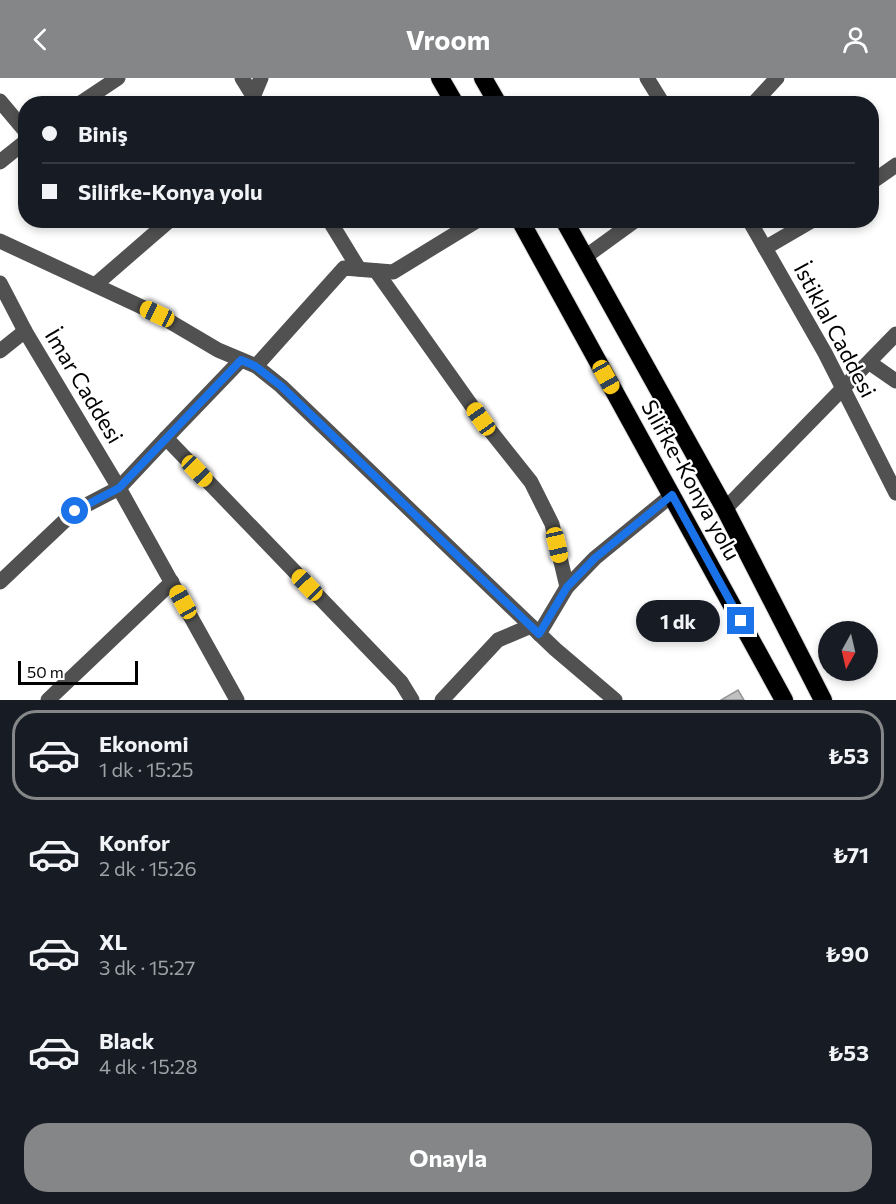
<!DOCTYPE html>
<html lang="tr">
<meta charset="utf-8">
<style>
:root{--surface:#171b24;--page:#242831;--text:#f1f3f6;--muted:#9ea1a6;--line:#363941;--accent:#858687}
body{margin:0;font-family:Commissioner,sans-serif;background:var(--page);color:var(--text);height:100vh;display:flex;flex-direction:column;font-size:22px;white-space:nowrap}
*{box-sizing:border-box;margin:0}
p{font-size:20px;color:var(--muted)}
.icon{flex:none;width:33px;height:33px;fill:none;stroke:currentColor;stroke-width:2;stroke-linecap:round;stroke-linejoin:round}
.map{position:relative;height:622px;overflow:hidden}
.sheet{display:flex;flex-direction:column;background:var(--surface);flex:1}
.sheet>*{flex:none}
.banner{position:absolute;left:18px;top:18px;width:861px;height:132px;border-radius:24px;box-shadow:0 3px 9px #0003;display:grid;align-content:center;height:132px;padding:0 24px;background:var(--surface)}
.needle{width:39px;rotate:188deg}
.controls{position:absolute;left:818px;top:543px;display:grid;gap:12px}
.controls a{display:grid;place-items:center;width:60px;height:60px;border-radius:50%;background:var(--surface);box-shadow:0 3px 9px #0003;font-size:30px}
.scale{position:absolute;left:18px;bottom:15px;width:120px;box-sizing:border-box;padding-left:6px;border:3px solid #000;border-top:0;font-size:16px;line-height:21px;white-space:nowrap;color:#000;-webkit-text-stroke:4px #fff;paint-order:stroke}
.end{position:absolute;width:27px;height:27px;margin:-14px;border:8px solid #1a73e8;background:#fff;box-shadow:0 0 0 3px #fff}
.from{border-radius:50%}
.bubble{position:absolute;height:42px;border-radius:21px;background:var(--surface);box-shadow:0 3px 9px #0003;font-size:20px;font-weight:700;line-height:42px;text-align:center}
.car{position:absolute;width:18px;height:36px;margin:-18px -9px;border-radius:8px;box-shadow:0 0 4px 2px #0007;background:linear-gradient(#f5c518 24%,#345 0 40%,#f5c518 0 76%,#345 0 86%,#f5c518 0)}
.banner b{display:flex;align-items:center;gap:21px;height:57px;font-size:22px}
.banner b+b{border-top:2px solid var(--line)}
.banner i{width:15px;height:15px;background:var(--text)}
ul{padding:10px 0 0;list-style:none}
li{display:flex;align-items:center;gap:18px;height:90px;margin:0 12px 9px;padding:0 12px;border:3px solid transparent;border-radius:24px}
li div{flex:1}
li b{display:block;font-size:22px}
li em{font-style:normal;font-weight:700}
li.selected{border-color:var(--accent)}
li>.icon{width:54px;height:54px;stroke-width:1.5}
.button{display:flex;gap:12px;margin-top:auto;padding:12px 24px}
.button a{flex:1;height:69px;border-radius:24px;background:var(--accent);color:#fff;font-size:24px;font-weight:700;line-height:69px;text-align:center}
header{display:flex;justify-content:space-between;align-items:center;height:78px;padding:0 24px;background:var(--accent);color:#fff;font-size:27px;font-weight:700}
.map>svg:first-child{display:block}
.building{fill:#c0c0c0;stroke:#959595;stroke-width:1.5}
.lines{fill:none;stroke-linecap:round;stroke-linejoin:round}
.highway-casing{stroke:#dbdbdb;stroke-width:20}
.minor{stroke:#515151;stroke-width:15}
.highway{stroke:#000;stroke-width:18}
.route{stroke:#1a73e8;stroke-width:8}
.labels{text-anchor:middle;stroke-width:4.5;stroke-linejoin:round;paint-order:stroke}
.street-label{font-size:22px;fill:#000;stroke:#fff}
</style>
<header><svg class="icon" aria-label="back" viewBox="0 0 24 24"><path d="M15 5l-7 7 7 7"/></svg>Vroom<svg class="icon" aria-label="person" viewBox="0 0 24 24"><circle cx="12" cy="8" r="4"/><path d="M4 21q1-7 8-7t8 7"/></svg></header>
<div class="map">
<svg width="896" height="622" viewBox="0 0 896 622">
<rect width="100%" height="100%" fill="#fff"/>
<path class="building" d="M738,612L744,622H721Z"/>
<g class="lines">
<defs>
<g id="highway">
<path d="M440,0L455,26"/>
<path d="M483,0L498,26"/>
<path d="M520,142L784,622"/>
<path d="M564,142L725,431L823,622"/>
</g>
</defs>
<use href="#highway" class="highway-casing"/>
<g class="minor">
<path d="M242,0L258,26"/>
<path d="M647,0L663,26"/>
<path d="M253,19L261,0"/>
<path d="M0,23L26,54"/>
<path d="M79,26L118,0"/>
<path d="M753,26L777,0"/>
<path d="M0,84L26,63"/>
<path d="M872,104L896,87"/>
<path d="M329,142L359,191"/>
<path d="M749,142L825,275L896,415"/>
<path d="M0,163L157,236L218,272L256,288L281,308L555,571L615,622"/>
<path d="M765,170L813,142"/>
<path d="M585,179L636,142"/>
<path d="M376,193L481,341L531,404L552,446L567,509"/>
<path d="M0,205L25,253L119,410L237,622"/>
<path d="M95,207L170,142"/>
<path d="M0,273L25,253"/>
<path d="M870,285L896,303"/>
<path d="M256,288L344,190L393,194L478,142"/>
<path d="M166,360L241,282"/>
<path d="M725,431L896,256"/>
<path d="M0,504L75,433L119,410L166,360L401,604L412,622"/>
<path d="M539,556L567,509L595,480L672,417"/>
<path d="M48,622L172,504"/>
<path d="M442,622L498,562L531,548"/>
</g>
<use href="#highway" class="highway"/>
</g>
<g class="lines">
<path class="route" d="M75,433L119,410L241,282L255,288L281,308L539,556L567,509L595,480L672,417L741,543"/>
</g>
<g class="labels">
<g class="street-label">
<text transform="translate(835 252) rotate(62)" y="8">İstiklal Caddesi</text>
<text transform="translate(84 308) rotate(59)" y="8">İmar Caddesi</text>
<text transform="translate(691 402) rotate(61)" y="8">Silifke-Konya yolu</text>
</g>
</g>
</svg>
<div class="controls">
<a><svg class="needle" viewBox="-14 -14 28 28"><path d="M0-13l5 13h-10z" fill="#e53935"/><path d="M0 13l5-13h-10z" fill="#9ea1a6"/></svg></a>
</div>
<div class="scale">50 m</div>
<i class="end from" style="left:75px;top:433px"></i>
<i class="end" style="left:741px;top:543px"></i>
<div class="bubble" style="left:636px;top:522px;width:84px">1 dk</div>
<i class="car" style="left:157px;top:236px;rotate:295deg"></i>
<i class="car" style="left:606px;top:299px;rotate:151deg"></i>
<i class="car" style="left:481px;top:341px;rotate:325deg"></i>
<i class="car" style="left:197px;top:393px;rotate:136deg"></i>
<i class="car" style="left:557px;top:467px;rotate:167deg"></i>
<i class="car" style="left:307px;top:507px;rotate:316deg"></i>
<i class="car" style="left:183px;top:524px;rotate:331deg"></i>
<div class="banner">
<b><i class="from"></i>Biniş</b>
<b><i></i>Silifke-Konya yolu</b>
</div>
</div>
<section class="sheet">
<ul>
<li class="selected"><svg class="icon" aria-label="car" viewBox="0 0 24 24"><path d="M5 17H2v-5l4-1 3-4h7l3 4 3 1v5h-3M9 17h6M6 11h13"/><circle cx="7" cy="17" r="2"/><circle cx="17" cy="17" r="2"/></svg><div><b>Ekonomi</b><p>1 dk · 15:25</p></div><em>₺53</em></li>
<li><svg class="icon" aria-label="car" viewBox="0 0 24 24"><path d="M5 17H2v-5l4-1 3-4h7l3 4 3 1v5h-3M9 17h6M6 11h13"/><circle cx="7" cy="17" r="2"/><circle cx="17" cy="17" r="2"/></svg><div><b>Konfor</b><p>2 dk · 15:26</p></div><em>₺71</em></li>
<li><svg class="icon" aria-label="car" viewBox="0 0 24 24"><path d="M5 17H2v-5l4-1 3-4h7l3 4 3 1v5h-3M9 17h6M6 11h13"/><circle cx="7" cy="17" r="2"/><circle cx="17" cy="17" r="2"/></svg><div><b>XL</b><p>3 dk · 15:27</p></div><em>₺90</em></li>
<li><svg class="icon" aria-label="car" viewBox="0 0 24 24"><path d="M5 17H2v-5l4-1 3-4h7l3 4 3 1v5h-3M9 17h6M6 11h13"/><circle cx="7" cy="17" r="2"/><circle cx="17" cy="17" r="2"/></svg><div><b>Black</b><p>4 dk · 15:28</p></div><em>₺53</em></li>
</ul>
<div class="button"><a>Onayla</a></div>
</section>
